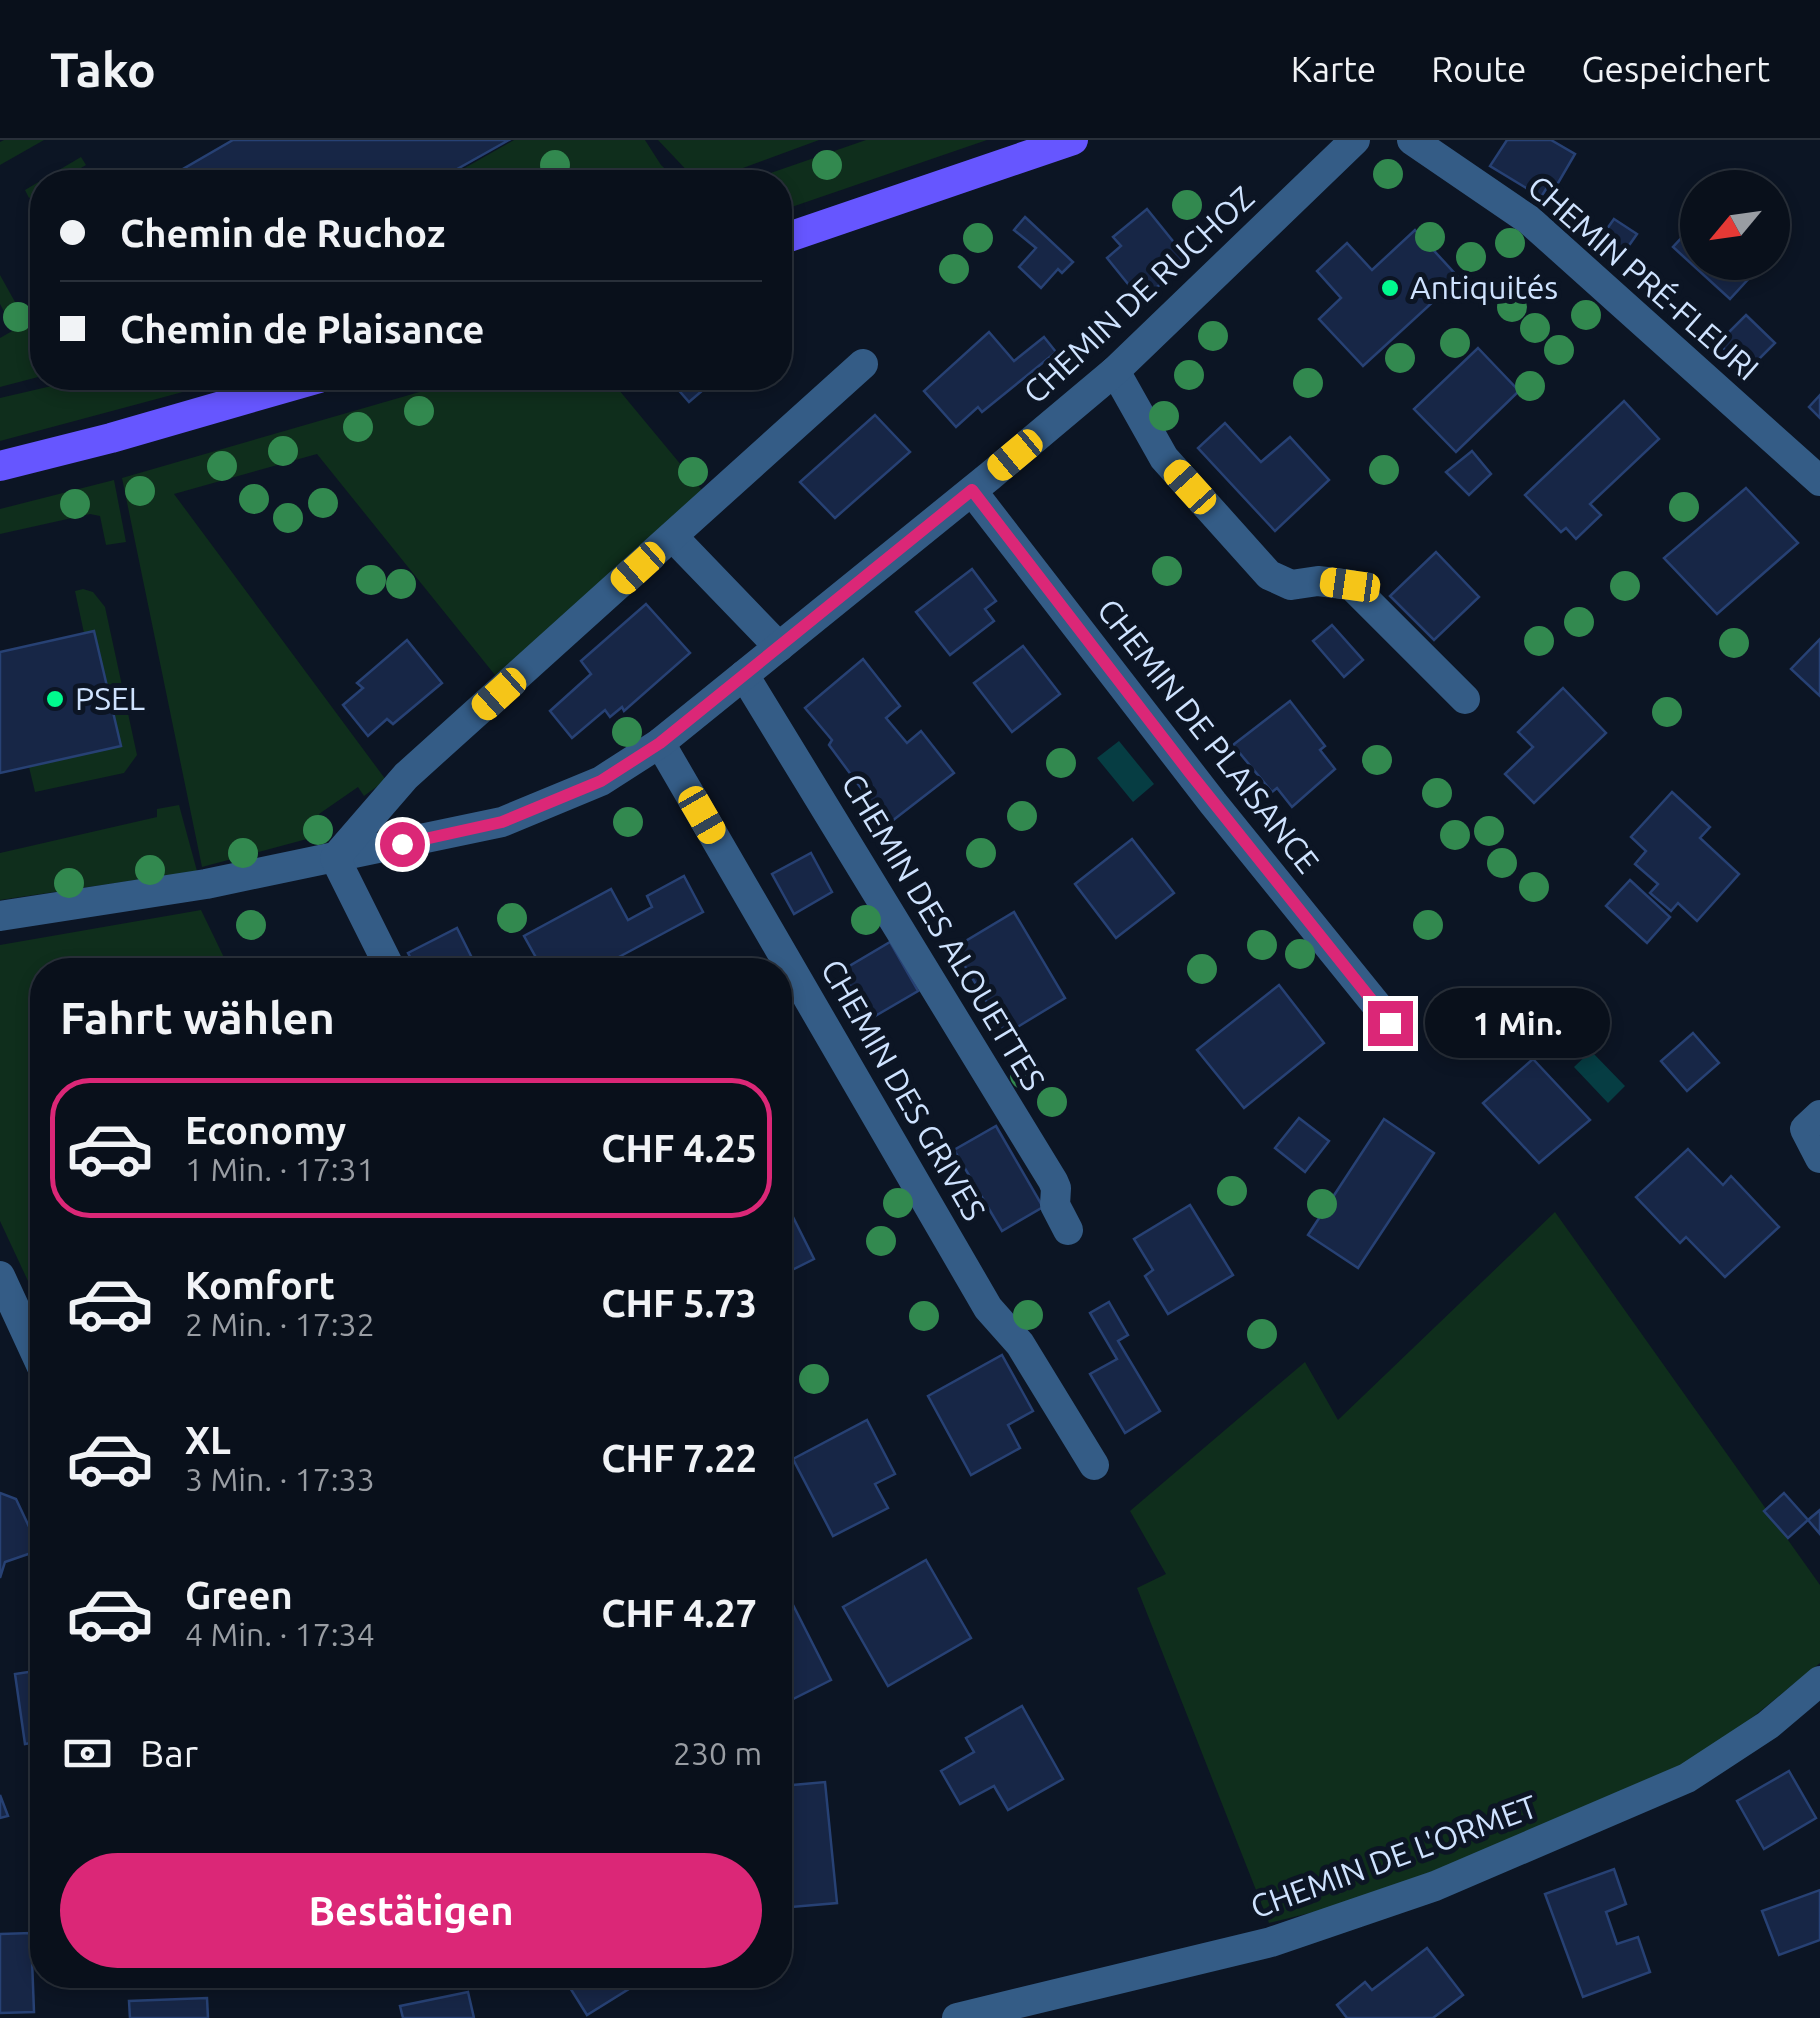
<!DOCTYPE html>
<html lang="de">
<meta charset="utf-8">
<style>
:root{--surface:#09101b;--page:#171e28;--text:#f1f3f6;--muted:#999da3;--line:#29303a;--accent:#db2777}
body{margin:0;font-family:Ubuntu,sans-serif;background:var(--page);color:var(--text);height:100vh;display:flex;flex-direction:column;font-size:38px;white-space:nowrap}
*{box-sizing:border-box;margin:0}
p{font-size:32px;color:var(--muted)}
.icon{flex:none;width:55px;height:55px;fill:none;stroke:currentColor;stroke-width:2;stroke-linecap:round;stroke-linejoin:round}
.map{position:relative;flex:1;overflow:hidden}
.side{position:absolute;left:30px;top:818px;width:762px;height:1030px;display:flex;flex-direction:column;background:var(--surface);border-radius:40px;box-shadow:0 5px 15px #0003,0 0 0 2px var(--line)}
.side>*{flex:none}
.top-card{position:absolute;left:30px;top:30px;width:762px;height:220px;border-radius:40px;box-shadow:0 5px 15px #0003,0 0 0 2px var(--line);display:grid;align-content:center;height:220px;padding:0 30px;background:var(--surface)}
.needle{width:65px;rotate:241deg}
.buttons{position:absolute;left:1680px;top:30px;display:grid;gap:20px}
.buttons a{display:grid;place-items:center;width:110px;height:110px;border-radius:50%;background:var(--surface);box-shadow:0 5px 15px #0003,0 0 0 2px var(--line);font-size:50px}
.end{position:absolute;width:45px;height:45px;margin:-22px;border:12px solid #db2777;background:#fff;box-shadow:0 0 0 5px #fff}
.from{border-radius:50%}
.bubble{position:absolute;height:70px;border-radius:35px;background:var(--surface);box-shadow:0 5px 15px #0003,0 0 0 2px var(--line);font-size:32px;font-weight:700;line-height:70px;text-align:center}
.car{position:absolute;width:30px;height:60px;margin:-30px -15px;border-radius:12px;box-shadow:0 0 8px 2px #0007;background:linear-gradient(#f5c518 24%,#345 0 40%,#f5c518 0 76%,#345 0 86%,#f5c518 0)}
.top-card b{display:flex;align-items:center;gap:35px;height:95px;font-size:38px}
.top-card b+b{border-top:2px solid var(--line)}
.top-card i{width:25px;height:25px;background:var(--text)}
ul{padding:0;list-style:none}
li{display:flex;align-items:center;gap:30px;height:140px;margin:0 20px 15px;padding:0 10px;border:5px solid transparent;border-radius:40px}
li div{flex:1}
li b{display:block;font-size:38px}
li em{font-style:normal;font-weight:700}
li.active{border-color:var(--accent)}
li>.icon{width:90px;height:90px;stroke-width:1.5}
h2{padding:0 30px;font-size:45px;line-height:120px}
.pay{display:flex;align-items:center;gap:25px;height:110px;padding:0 30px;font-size:38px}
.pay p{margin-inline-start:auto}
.action{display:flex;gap:20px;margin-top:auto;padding:20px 30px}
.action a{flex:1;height:115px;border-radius:60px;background:var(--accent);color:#fff;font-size:40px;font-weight:700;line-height:115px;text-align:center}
header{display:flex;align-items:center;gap:60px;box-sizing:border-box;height:140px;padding:0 50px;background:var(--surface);border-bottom:2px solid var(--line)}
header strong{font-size:48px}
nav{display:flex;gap:55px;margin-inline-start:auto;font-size:35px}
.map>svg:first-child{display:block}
.green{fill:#0f2e1c}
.water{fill:#063d43}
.building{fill:#172646;stroke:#274174;stroke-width:2.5}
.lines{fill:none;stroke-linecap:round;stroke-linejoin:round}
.minor{stroke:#345c86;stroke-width:30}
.major{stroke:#6656ff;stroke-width:30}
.tree{fill:#32894f}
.route{stroke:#db2777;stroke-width:12}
.poi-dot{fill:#00fa8e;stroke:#0c1524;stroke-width:4}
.labels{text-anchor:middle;stroke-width:10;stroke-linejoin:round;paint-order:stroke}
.street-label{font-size:32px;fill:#cfe3ff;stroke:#0c1524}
.poi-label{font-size:32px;fill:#cfe3ff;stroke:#0c1524;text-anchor:start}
</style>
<header>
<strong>Tako</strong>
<nav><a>Karte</a><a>Route</a><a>Gespeichert</a></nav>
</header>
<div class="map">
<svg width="1820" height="1878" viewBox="0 0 1820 1878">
<rect width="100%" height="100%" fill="#0c1524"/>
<g class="green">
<path d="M4,0H44L0,25V2Z"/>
<path d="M514,0H645L661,25L679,42H440Z"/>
<path d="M658,0H819L705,42L694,38Z"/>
<path d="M866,0H987L780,71V42H745Z"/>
<path d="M81,17L86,25L64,38L66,42H42V50L29,58L25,50Z"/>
<path d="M0,135L35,198L42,195V236L0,247V198L14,190L0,164Z"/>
<path d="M86,238H235L0,301V258Z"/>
<path d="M468,238H609L706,355L499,540L317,314L174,354L386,640L364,656L358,647L319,674L326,685L307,699L202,727L122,338Z"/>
<path d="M114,340L126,402L106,405L100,376L90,374L0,394V369Z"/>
<path d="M83,449L93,452L105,467L137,615L124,633L35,652L29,627L121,606L94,491L84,493L75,451Z"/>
<path d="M179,665L197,731L0,760V713L157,677V669Z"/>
<path d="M201,770L230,830H42V1171L0,1081V805Z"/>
<path d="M1555,1072L1820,1445V1523L1723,1601L1671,1633L1363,1760L1269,1783L1137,1448L1166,1434L1130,1371L1305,1222L1338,1280Z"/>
</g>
<g class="water">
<path d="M1119,601L1154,644L1133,662L1097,618Z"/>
<path d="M1591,911L1625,946L1608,963L1574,927Z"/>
</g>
<g class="building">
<path d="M233,0H509L434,42H191L183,29Z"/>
<path d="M1507,0H1551L1575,14L1554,50L1548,46L1541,57L1490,26Z"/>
<path d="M1147,69L1189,121L1141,160L1107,118L1121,106L1113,97Z"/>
<path d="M1025,77L1073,122L1062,133L1058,129L1041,148L1019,127L1036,108L1014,90Z"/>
<path d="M1614,79L1637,94L1623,114L1599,100Z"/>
<path d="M1698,80V122H1764L1730,159L1673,107Z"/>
<path d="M1415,90L1459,138L1363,226L1319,179L1341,158L1317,131L1347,103L1372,130Z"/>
<path d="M1746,175L1775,203L1747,231L1718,203Z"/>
<path d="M989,192L1014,221L1044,197L1056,212L982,272L978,267L956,287L924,251Z"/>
<path d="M1478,208L1519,251L1456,312L1414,269Z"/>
<path d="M668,238H717L689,262Z"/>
<path d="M1820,255V278L1809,267Z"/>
<path d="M1624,261L1659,299L1590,364L1601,375L1576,399L1566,388L1561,392L1525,355Z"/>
<path d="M875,275L910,312L835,378L800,342Z"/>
<path d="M1225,283L1261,322L1290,297L1329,340L1275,391L1198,308Z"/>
<path d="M1472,311L1491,334L1469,355L1446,332Z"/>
<path d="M1746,348L1798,403L1717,474L1664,418Z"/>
<path d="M1436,412L1479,457L1434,500L1390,456Z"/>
<path d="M972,429L996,461L985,469L994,481L950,515L916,472Z"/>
<path d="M646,464L690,513L624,571L622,567L610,577L605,570L572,598L550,571L591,534L581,521Z"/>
<path d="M1332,485L1363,520L1344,537L1313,501Z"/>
<path d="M94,491L121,606L0,633V512Z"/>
<path d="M1820,499V556L1791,529Z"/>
<path d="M407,500L442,543L393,584L387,579L368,596L343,565L363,548L357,543Z"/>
<path d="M1023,506L1060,554L1012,592L974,543Z"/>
<path d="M863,519L900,566L886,578L907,603L921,591L954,633L883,688L866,667L872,663L829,605L832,600L805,568Z"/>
<path d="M1563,548L1606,593L1534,663L1505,634L1533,607L1518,592Z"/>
<path d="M1290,561L1325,606L1320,610L1335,629L1292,667L1277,648L1272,652L1233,605Z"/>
<path d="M1672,652L1710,687L1700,698L1739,734L1697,781L1678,763L1671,771L1650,753L1658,744L1635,724L1646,711L1631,697Z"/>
<path d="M1132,699L1174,753L1116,798L1075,744Z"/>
<path d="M811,713L832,752L794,774L772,734Z"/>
<path d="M684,736L703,772L617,818L621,830H543L524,796L611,749L628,780L652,767L647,756Z"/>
<path d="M1630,740L1670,777L1647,803L1606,766Z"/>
<path d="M1014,772L1065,858L1006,894L954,808Z"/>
<path d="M457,788L478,830H417L408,813Z"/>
<path d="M890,802L918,851L870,879L841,831Z"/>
<path d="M1279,845L1324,903L1244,968L1197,910Z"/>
<path d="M1693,893L1719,923L1687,951L1661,921Z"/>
<path d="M1533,919L1590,980L1539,1023L1483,963Z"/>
<path d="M1299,978L1329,1001L1305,1032L1275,1008Z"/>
<path d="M1384,979L1434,1013L1358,1128L1308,1095Z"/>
<path d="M996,986L1043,1067L1002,1091L954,1010Z"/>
<path d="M1688,1009L1723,1045L1731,1036L1779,1087L1725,1137L1686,1097L1680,1103L1636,1057Z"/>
<path d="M780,1051L814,1119L780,1136Z"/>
<path d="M1190,1065L1233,1135L1168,1174L1145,1136L1153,1130L1134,1099Z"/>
<path d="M1109,1162L1128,1195L1118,1201L1160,1271L1125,1293L1090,1234L1117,1219L1090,1173Z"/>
<path d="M1002,1215L1033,1271L1008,1285L1020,1308L971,1335L928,1256Z"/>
<path d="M867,1280L895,1334L875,1344L888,1368L833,1396L793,1319Z"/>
<path d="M0,1353L16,1359L40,1410L5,1422L0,1438Z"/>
<path d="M1784,1353L1808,1380L1788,1398L1764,1371Z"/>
<path d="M1820,1370V1394L1808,1380Z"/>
<path d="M926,1420L971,1498L888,1546L843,1467Z"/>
<path d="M788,1455L831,1540L785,1563L780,1553V1459Z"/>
<path d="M42,1530V1601L25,1604L15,1534Z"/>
<path d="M1022,1566L1063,1639L1008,1670L994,1646L960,1664L941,1631L974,1612L966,1598Z"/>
<path d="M1789,1631L1816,1678L1764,1709L1737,1661Z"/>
<path d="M825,1642L837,1763L780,1768L782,1646Z"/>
<path d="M0,1655L8,1676L0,1678Z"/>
<path d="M1614,1729L1626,1764L1606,1772L1617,1804L1638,1797L1650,1832L1583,1857L1545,1754Z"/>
<path d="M1820,1750V1800L1779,1815L1762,1771Z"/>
<path d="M31,1793L34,1872L0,1873V1794Z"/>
<path d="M1427,1808L1463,1855L1433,1878H1347L1337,1865L1365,1842L1372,1850Z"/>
<path d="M562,1835H625L632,1847L587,1875Z"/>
<path d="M468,1852L474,1878H403L400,1866Z"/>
<path d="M207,1858L208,1878H130L129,1861Z"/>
</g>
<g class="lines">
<g class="minor">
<path d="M1412,0L1529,80L1820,341"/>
<path d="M1115,231L1164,318L1269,435L1291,445L1318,441L1351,445L1465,559"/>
<path d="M972,351L1213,663L1391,883"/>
<path d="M673,397L779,507"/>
<path d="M744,535L1053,1041L1056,1048L1055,1065L1068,1090"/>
<path d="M660,603L988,1168L1020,1204L1094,1325"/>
<path d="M0,776L206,744L502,682L601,641L660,603L990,336L1115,231L1355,0"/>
<path d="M391,830L335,718L406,636L863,224"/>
<path d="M1820,975L1805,989L1820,1018"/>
<path d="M0,1136L42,1227"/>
<path d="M957,1878L1271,1802L1435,1746L1687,1638L1768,1585L1820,1541"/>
</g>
<g class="major">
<path d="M780,100L1073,0"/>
<path d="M0,326L111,298L319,238"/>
</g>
</g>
<g class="tree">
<circle cx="555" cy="25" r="15"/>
<circle cx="827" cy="25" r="15"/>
<circle cx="1388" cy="34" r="15"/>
<circle cx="1187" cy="65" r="15"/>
<circle cx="1430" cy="97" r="15"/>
<circle cx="978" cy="98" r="15"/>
<circle cx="1510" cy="103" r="15"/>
<circle cx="1471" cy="117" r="15"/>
<circle cx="954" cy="129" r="15"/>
<circle cx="1512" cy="167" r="15"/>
<circle cx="1586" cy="175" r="15"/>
<circle cx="18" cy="177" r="15"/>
<circle cx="1535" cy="188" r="15"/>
<circle cx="1213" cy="196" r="15"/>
<circle cx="1455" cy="203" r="15"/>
<circle cx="1559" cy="210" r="15"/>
<circle cx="1400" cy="218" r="15"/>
<circle cx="1189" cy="235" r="15"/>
<circle cx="1308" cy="243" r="15"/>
<circle cx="1530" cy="246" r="15"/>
<circle cx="419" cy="271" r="15"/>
<circle cx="1164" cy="276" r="15"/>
<circle cx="358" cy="287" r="15"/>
<circle cx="283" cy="311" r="15"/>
<circle cx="222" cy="326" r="15"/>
<circle cx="1384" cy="330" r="15"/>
<circle cx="693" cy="332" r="15"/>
<circle cx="140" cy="351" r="15"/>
<circle cx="254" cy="359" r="15"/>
<circle cx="323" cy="363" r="15"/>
<circle cx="75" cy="364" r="15"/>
<circle cx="1684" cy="367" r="15"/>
<circle cx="288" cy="378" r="15"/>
<circle cx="1167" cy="431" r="15"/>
<circle cx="371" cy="440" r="15"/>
<circle cx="401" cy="444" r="15"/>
<circle cx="1625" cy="446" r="15"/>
<circle cx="1579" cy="482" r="15"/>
<circle cx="1539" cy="501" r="15"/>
<circle cx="1734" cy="503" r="15"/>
<circle cx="1667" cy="572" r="15"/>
<circle cx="627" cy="592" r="15"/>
<circle cx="1377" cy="620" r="15"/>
<circle cx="1061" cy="623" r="15"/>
<circle cx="1437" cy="653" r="15"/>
<circle cx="1022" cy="676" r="15"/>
<circle cx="628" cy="682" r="15"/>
<circle cx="318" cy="690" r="15"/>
<circle cx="1489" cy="691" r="15"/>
<circle cx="1455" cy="695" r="15"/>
<circle cx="243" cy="713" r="15"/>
<circle cx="981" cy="713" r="15"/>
<circle cx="1502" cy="723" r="15"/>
<circle cx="150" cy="730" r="15"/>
<circle cx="69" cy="743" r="15"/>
<circle cx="1534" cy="747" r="15"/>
<circle cx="512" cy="778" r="15"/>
<circle cx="866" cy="780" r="15"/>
<circle cx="251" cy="785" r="15"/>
<circle cx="1428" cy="785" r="15"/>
<circle cx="1262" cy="805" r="15"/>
<circle cx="1300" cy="814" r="15"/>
<circle cx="1202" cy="829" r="15"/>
<circle cx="1025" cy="935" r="15"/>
<circle cx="1052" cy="962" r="15"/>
<circle cx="1232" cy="1051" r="15"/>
<circle cx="898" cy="1063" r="15"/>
<circle cx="1322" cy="1064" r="15"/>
<circle cx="881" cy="1101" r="15"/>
<circle cx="1028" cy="1175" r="15"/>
<circle cx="924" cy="1176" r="15"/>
<circle cx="1262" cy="1194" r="15"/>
<circle cx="814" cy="1239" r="15"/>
</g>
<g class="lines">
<path class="route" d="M402,704L502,682L601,641L660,603L972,350L1190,633L1390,883"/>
</g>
<g class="poi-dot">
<circle cx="1390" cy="148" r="10"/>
<circle cx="55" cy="559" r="10"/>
</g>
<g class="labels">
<g class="street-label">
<text transform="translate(1643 138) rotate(41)" y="11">CHEMIN PRÉ-FLEURI</text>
<text transform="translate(1139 155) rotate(-43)" y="11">CHEMIN DE RUCHOZ</text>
<text transform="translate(1208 596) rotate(52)" y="11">CHEMIN DE PLAISANCE</text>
<text transform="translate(943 792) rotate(59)" y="11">CHEMIN DES ALOUETTES</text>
<text transform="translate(903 950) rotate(60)" y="11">CHEMIN DES GRIVES</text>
<text transform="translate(1394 1717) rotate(-20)" y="11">CHEMIN DE L'ORMET</text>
</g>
<g class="poi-label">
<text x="1410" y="159">Antiquités</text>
<text x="75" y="570">PSEL</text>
</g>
</g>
</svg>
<div class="buttons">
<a><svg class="needle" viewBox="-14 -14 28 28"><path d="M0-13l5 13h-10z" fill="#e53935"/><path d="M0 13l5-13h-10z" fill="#999da3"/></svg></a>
</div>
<i class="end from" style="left:402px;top:704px"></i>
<i class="end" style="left:1390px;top:883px"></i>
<div class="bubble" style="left:1425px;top:848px;width:185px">1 Min.</div>
<i class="car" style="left:1015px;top:315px;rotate:230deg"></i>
<i class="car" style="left:1190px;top:347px;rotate:318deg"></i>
<i class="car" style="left:638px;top:428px;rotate:228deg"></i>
<i class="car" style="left:1350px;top:445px;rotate:278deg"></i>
<i class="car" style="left:499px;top:554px;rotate:228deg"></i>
<i class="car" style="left:702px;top:675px;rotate:150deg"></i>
<div class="top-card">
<b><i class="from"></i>Chemin de Ruchoz</b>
<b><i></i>Chemin de Plaisance</b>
</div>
<section class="side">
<h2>Fahrt wählen</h2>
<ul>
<li class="active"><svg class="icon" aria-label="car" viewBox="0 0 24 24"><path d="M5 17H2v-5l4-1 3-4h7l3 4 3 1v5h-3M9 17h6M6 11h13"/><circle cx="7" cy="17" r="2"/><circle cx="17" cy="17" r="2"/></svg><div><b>Economy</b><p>1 Min. · 17:31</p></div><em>CHF 4.25</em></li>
<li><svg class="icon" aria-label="car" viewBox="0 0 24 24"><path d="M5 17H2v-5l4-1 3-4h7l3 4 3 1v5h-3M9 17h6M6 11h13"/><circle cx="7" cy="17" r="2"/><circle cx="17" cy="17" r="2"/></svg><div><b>Komfort</b><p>2 Min. · 17:32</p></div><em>CHF 5.73</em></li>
<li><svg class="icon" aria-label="car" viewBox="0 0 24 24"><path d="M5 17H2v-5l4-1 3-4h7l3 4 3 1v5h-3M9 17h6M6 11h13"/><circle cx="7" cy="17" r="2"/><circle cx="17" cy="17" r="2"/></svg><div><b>XL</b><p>3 Min. · 17:33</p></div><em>CHF 7.22</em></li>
<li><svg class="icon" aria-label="car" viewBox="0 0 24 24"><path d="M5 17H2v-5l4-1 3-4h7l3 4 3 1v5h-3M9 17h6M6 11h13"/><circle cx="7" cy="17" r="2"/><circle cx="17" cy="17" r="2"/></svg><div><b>Green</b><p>4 Min. · 17:34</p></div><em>CHF 4.27</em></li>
</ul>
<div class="pay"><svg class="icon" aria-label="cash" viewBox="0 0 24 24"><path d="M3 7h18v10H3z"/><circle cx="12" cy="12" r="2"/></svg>Bar<p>230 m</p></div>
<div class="action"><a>Bestätigen</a></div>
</section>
</div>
